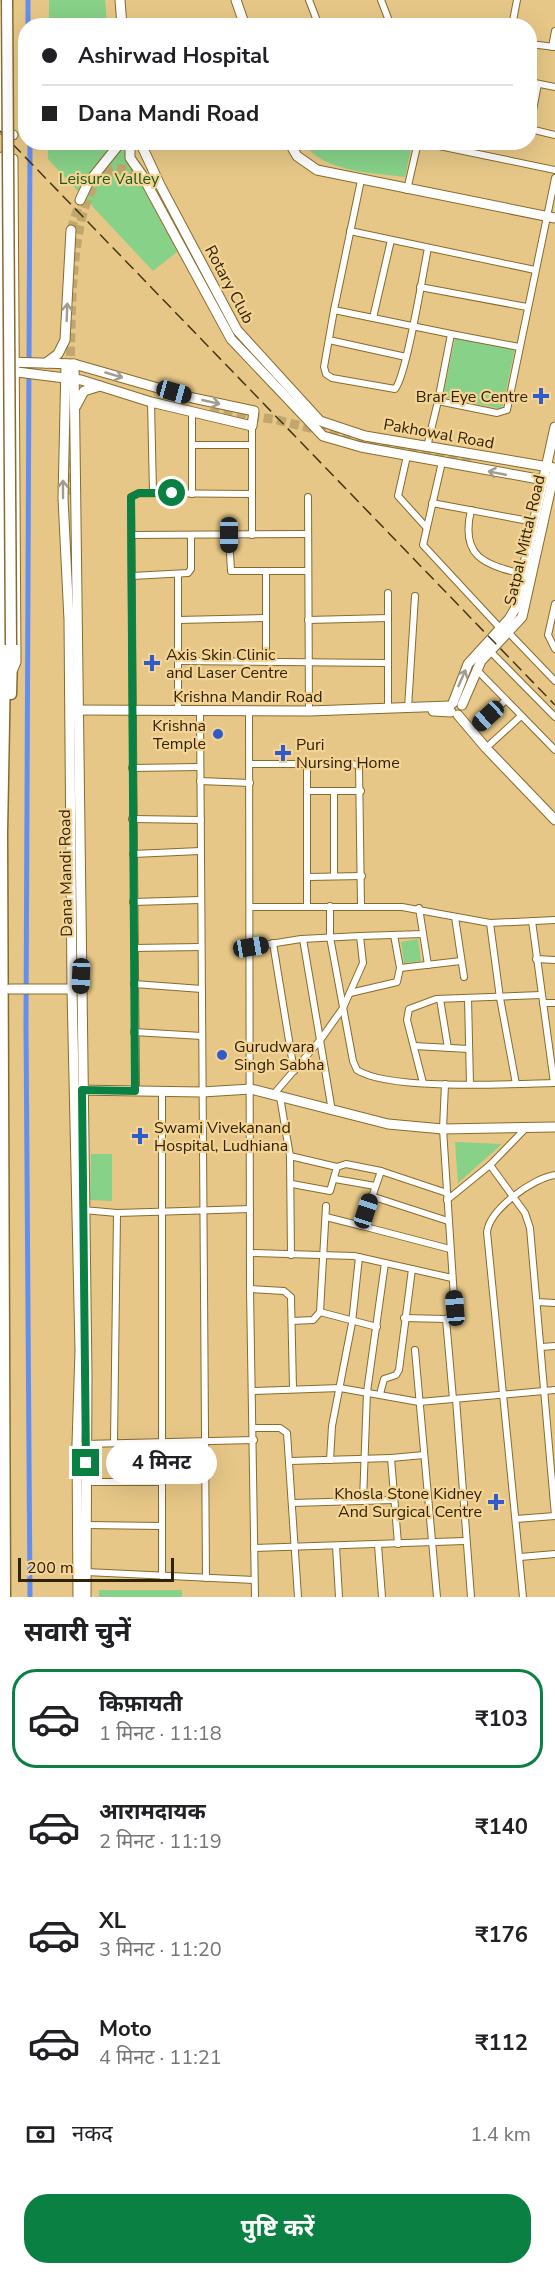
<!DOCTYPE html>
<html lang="hi">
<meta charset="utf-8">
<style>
:root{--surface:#fff;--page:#f6f6f6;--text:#202124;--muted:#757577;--line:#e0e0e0;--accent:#0b8043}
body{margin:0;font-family:"Nunito Sans","Noto Sans Devanagari",sans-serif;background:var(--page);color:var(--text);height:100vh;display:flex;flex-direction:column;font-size:22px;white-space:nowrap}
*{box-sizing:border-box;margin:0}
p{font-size:20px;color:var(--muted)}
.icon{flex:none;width:33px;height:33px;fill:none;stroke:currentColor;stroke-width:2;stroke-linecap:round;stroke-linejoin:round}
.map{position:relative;height:1597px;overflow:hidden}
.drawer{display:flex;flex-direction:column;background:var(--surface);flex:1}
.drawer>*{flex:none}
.hud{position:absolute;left:18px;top:18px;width:519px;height:132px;border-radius:24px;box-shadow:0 6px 24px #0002;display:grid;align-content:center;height:132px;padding:0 24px;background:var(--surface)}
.scale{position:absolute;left:18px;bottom:15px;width:156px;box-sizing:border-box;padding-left:6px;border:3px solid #2e2207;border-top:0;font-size:16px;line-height:21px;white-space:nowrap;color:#2e2207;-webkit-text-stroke:4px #f4d494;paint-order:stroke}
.end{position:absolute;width:27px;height:27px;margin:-14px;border:8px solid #0b8043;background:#fff;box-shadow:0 0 0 3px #fff}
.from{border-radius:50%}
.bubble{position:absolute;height:42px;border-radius:21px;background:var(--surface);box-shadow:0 6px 24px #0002;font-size:20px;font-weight:700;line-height:42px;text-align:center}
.car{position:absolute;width:18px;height:36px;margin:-18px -9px;border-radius:8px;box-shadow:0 0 4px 2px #0007;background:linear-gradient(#222 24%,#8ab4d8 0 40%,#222 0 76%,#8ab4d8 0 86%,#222 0)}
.hud b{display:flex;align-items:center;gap:21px;height:57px;font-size:22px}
.hud b+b{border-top:2px solid var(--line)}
.hud i{width:15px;height:15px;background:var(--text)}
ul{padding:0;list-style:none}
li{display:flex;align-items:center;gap:18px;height:99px;margin:0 12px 9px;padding:0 12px;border:3px solid transparent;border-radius:24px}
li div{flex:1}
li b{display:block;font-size:22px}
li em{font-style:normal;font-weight:700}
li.current{border-color:var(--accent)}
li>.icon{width:54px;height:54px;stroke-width:1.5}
h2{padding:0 24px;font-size:27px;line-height:72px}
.pay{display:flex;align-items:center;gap:15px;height:66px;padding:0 24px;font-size:22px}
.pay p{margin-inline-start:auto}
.button{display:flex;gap:12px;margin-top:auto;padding:12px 24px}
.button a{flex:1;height:69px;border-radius:24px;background:var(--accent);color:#fff;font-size:24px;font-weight:700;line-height:69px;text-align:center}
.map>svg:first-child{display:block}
.green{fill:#87d188}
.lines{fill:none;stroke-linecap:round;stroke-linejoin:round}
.canal{stroke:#648ff1;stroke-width:5}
.secondary-tunnel{stroke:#c1a66d;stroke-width:9;stroke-dasharray:9 4.5;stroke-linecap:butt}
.street-casing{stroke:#886b2b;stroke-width:8}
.secondary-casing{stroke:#886b2b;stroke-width:11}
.highway-casing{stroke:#886b2b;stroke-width:13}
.street{stroke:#fff;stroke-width:6}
.secondary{stroke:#fff;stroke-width:9}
.highway{stroke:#fff;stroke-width:10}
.rail{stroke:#433516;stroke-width:1.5;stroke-dasharray:12 6;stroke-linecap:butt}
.highway-bridge-casing{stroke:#886b2b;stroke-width:13;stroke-linecap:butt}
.highway-bridge{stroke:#fff;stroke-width:10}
.oneway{stroke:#a19c8f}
.route{stroke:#0b8043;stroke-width:8}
.poi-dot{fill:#305ccb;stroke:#f4d494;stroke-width:2}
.labels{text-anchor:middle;stroke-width:4.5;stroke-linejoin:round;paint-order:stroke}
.park-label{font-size:16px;fill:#19581e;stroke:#f4d494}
.street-label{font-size:16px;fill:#2e2207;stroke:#f4d494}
.poi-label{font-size:16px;fill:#2e2207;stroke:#f4d494;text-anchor:start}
</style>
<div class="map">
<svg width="555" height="1597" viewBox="0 0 555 1597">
<rect width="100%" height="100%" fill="#e6c787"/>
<g class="green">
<path d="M49,0H105L107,25H49Z"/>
<path d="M48,143H130L177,252L153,271L48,159Z"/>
<path d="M303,143H412L405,177C373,173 323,172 303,143Z"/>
<path d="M455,338L515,349L502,409L443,397Z"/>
<path d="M418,939L421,961L404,963L401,942Z"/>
<path d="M455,1142L502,1144L458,1183Z"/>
<path d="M91,1154H112V1201L90,1200Z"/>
<rect x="99" y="1590" width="83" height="7"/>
</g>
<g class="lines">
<g class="canal">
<path d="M28,0V26"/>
<path d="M30,1597L26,1024L30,142"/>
</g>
<g class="secondary-tunnel">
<path d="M71,230L80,201"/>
<path d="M70,369C72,332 66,167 120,169C129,169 135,169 142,174"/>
<path d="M69,392L71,495"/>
<path d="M210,412L273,419L375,444L473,461"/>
</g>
<defs>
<g id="street">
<path d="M309,0L319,26"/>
<path d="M381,0L391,26"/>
<path d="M512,26L517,0"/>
<path d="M530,44L555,47"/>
<path d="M552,47L555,31"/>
<path d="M530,82L555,87"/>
<path d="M530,126L538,84"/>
<path d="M530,129L555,135"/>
<path d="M420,142L555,170"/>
<path d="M361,180L334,310L451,334"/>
<path d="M407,190L418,142"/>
<path d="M350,231L535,270"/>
<path d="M420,287L527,307"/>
<path d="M334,310L324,367L326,374L332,378L395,389C407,375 423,272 428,248"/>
<path d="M373,318L391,240"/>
<path d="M329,340L406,357"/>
<path d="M519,347L451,334L438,401L497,413L507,410L555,178"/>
<path d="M151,402L153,493"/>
<path d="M252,426V535"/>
<path d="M192,445H252"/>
<path d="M427,447L438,401"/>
<path d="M407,456L398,496L426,527"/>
<path d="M442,462L423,545L500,628"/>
<path d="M192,494V412"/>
<path d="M308,497L309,711"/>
<path d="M432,503L534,522"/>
<path d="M471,510C460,557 484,564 522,574"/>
<path d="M132,535L307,534"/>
<path d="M229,535L231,571H307"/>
<path d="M178,574V711"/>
<path d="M132,576L188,573L191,569V535"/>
<path d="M388,593V708"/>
<path d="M555,604L548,635L555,649"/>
<path d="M178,620L265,618"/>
<path d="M308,620L388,618"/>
<path d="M509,633L555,681"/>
<path d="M490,651L555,717"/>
<path d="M178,661L386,663"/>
<path d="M266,662V571"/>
<path d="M476,669L555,750"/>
<path d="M408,708L415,596"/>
<path d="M249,710L250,1289L255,1597"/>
<path d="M200,711L206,1578"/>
<path d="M471,732L506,700"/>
<path d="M486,748L521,716"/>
<path d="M250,764H353L359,766L361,906"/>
<path d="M307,765V907"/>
<path d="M132,768L200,767"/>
<path d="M200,781L250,783"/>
<path d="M308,791H361"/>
<path d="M132,819L201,820"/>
<path d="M133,854L200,851"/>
<path d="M334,876V791"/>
<path d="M308,877L362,876"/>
<path d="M133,902L200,900"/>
<path d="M330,906V937L353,1061L357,1070C389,1091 513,1084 555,1083"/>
<path d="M251,907H402L490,923L555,920"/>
<path d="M419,908L428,965"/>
<path d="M455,917L464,977"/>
<path d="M532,921L554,1083"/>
<path d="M490,923L500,998L516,1084"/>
<path d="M394,935L400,968L461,961"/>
<path d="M360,936L423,934"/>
<path d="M303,939L332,1111"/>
<path d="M273,943L294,1071"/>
<path d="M251,947L301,939L360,936L363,963L343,1008L321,1039L273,1095"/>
<path d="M134,948L201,947"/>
<path d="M536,959L555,960"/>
<path d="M134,984L202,989"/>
<path d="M350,993L397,982L400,968"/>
<path d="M468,998L470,1084"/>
<path d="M440,999L448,1048"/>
<path d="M543,1003H555"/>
<path d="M134,1032L202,1036"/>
<path d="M414,1046L469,1049"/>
<path d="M423,1083L407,1020L409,1009L436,999L541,995"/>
<path d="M136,1091L131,497L139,493L251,494"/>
<path d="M280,1097L290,1156L291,1255"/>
<path d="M290,1156L337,1167L346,1164L381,1171L447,1193"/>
<path d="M490,1165L525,1213L530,1228L555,1516"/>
<path d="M335,1179L375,1186"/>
<path d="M292,1184L330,1191L337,1167"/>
<path d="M371,1196L448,1221"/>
<path d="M447,1200L490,1165L526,1128"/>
<path d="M83,1210L117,1213L250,1209"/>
<path d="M326,1217L362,1226L381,1171"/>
<path d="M362,1226L450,1249"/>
<path d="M251,1253L354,1256L452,1278"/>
<path d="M250,1289L284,1291L291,1297L293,1389"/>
<path d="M537,1302L555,1303"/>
<path d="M320,1312L377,1327"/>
<path d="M404,1318L446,1319L455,1313L443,1129L445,1084"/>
<path d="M446,1319L453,1399"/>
<path d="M292,1321L313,1320L320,1312L326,1206"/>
<path d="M541,1347L555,1346"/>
<path d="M415,1350L437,1597"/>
<path d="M253,1391L340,1388L419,1402L555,1390"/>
<path d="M380,1394L384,1379L396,1375L399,1370L412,1269"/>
<path d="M456,1399L471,1597"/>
<path d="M254,1428H280L287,1433L298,1597"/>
<path d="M114,1443L117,1213"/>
<path d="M84,1444L254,1440"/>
<path d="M391,1458L424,1455"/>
<path d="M330,1460L332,1426L352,1323L359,1257"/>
<path d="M290,1461L391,1458L398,1544"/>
<path d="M86,1482H161"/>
<path d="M363,1501L367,1392L385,1263"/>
<path d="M293,1503L394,1500"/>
<path d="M516,1519L555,1516"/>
<path d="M86,1525L161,1526"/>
<path d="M378,1545L382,1597"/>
<path d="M336,1546L339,1597"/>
<path d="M254,1548L465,1541"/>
<path d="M520,1557L555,1554"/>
<path d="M86,1572L254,1580"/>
<path d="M162,1576V1092"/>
<path d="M523,1597L487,1232C490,1209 533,1178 555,1175"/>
</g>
<g id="secondary">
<path d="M1,0L2,129L13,135"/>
<path d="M120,0L122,26"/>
<path d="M236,0L245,26"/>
<path d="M130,142V158L142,175L231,339L323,436L361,447L555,482"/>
<path d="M140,142L160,185L237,330L320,421L365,436L555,468"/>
<path d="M289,142L297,156L317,170L555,218"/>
<path d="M2,157L13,159L16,662L13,669H5L4,663Z"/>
<path d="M80,200L88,183L121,142"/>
<path d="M8,362L74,364L193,398L254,411L252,426L151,402L81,380L9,371"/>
<path d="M46,363L58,354L65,340L71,230"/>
<path d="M66,364L63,498L69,620L72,989L80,1351L77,1444L78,1597"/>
<path d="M74,364L87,1376L86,1597"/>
<path d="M76,406L84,391L100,386"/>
<path d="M453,703L468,664L509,619L515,609L555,427"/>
<path d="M462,705L481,661L522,617L555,469"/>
<path d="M73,710L309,711L450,706"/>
<path d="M433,711L451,712"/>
<path d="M458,715L486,748L555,820"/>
<path d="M10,989H76"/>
<path d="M76,1090L202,1092L251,1089L388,1124L443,1129L555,1127"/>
</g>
<g id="highway">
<path d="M11,694L12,656"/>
<path d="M5,1597L2,833L5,669L11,645"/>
</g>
</defs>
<use href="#street" class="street-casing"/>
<use href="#secondary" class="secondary-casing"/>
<use href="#highway" class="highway-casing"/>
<use href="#street" class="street"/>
<use href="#secondary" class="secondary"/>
<use href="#highway" class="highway"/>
<path class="rail" d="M0,131L555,705"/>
<defs>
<path id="highway-bridge" d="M7,0L11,645"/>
</defs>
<use href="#highway-bridge" class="highway-bridge-casing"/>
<use href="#highway-bridge" class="highway-bridge"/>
</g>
<defs><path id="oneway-shaft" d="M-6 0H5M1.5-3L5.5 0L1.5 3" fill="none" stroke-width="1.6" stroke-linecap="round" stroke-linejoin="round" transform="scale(1.5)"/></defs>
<g class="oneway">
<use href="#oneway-shaft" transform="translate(67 312) rotate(-88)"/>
<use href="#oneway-shaft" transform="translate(114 375) rotate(16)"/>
<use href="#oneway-shaft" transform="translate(211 402) rotate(13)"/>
<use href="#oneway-shaft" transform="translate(497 473) rotate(-169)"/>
<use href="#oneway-shaft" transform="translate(63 489) rotate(-90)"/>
<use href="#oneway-shaft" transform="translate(462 678) rotate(-66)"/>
</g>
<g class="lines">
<path class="route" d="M86,1463L82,1090L135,1091L131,497L139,493H172"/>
</g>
<g class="poi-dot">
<path d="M538 387h6v6h6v6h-6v6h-6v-6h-6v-6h6z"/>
<path d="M149 654h6v6h6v6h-6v6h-6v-6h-6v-6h6z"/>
<circle cx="218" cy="734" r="6"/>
<path d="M280 744h6v6h6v6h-6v6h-6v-6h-6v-6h6z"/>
<circle cx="222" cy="1055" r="6"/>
<path d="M137 1127h6v6h6v6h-6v6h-6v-6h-6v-6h6z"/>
<path d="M493 1493h6v6h6v6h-6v6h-6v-6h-6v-6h6z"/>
</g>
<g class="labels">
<g class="park-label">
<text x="109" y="184">Leisure Valley</text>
</g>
<g class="street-label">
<text transform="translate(230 284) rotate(62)" y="6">Rotary Club</text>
<text transform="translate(439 433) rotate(10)" y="6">Pakhowal Road</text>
<text transform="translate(524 540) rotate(-77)" y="6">Satpal Mittal Road</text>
<text x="248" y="702">Krishna Mandir Road</text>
<text transform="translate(65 873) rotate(-91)" y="6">Dana Mandi Road</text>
</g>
<g class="poi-label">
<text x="528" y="402" text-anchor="end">Brar Eye Centre</text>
<text x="166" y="660">Axis Skin Clinic<tspan x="166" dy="18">and Laser Centre</tspan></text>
<text x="206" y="731" text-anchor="end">Krishna<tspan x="206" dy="18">Temple</tspan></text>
<text x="296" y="750">Puri<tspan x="296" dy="18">Nursing Home</tspan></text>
<text x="234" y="1052">Gurudwara<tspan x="234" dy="18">Singh Sabha</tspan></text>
<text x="154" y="1133">Swami Vivekanand<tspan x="154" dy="18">Hospital, Ludhiana</tspan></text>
<text x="482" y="1499" text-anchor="end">Khosla Stone Kidney<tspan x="482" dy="18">And Surgical Centre</tspan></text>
</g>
</g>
</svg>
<div class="scale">200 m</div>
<i class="end from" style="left:172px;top:493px"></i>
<i class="end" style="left:86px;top:1463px"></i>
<div class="bubble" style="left:106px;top:1442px;width:111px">4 मिनट</div>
<i class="car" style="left:174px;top:392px;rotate:106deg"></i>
<i class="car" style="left:229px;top:535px;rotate:180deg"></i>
<i class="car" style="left:488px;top:716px;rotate:228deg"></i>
<i class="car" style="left:251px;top:947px;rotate:81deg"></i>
<i class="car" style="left:81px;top:976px;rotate:182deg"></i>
<i class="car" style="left:366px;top:1211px;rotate:18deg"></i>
<i class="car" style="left:455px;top:1308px;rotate:355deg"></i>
<div class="hud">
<b><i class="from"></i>Ashirwad Hospital</b>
<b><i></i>Dana Mandi Road</b>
</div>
</div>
<section class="drawer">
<h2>सवारी चुनें</h2>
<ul>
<li class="current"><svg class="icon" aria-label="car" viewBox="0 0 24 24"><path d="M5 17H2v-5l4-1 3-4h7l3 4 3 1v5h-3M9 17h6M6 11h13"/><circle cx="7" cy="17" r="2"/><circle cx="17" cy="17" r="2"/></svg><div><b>किफ़ायती</b><p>1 मिनट · 11:18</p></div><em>₹103</em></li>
<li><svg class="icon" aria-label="car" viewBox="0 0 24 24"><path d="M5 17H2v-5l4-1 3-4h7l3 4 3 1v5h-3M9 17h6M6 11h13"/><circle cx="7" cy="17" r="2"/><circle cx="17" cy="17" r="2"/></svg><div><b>आरामदायक</b><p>2 मिनट · 11:19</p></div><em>₹140</em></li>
<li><svg class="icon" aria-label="car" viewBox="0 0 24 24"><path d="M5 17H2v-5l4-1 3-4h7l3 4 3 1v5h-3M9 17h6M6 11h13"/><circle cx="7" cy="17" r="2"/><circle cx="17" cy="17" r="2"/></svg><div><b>XL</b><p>3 मिनट · 11:20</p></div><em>₹176</em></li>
<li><svg class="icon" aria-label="car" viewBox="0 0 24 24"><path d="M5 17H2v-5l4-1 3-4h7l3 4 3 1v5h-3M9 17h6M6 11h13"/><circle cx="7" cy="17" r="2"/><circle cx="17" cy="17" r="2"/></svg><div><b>Moto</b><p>4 मिनट · 11:21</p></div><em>₹112</em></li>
</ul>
<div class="pay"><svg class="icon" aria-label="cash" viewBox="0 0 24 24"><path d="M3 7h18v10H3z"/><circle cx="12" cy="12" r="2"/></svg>नकद<p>1.4 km</p></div>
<div class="button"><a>पुष्टि करें</a></div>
</section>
